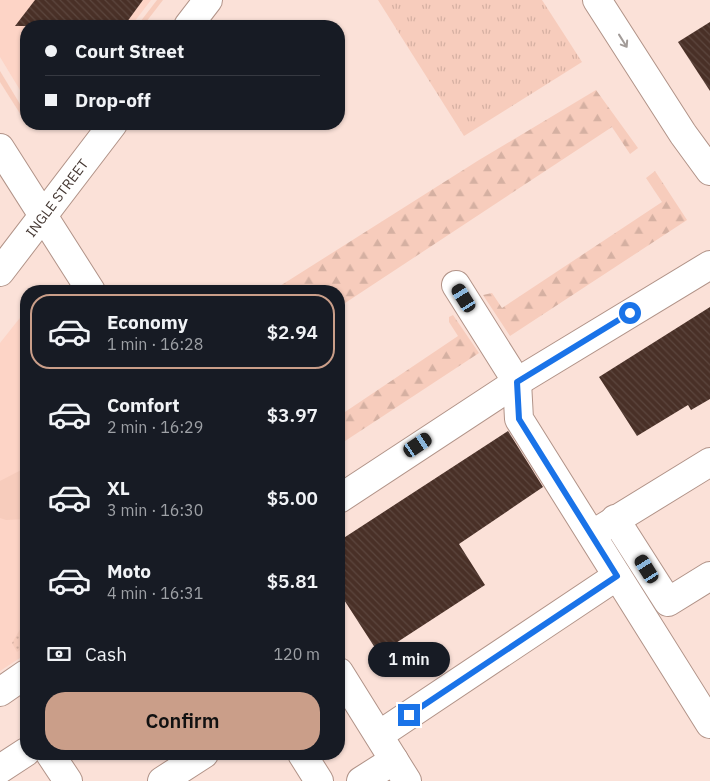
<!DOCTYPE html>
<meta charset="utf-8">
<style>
:root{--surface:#171b24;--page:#242831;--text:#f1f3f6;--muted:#9ea1a6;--line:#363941;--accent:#ca9e89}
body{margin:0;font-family:"IBM Plex Sans",sans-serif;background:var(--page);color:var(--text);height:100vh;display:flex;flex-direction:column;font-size:19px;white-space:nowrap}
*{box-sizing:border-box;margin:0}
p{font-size:16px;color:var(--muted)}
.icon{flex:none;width:28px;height:28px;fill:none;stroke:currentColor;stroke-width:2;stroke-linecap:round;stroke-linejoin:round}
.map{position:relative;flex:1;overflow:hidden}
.details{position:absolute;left:20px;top:285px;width:325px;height:475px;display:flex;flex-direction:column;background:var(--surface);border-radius:20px;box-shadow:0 1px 4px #0004}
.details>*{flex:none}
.hud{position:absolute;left:20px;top:20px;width:325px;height:110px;border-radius:20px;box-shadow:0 1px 4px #0004;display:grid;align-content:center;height:110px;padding:0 25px;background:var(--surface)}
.end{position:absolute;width:22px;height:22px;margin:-11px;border:6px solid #1a73e8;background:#fff;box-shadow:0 0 0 2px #fff}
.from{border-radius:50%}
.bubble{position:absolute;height:35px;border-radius:18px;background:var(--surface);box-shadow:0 1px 4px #0004;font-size:16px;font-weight:600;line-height:35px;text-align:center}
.car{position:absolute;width:15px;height:30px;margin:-15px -8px;border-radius:6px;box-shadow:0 0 4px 1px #0007;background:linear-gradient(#222 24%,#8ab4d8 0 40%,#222 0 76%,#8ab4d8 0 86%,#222 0)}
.hud b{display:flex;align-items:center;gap:18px;height:48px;font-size:19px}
.hud b+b{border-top:1px solid var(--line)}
.hud i{width:12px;height:12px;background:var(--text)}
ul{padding:9px 0 0;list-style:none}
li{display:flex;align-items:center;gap:15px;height:75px;margin:0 10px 8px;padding:0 15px;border:2px solid transparent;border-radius:20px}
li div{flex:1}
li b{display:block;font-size:19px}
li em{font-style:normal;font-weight:600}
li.active{border-color:var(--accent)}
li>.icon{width:45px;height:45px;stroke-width:1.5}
.pay{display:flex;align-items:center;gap:12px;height:55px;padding:0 25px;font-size:19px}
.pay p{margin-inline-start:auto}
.action{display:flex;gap:10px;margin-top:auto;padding:10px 25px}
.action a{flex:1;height:58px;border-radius:20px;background:var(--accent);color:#111;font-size:20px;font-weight:600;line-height:58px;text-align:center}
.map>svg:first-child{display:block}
.built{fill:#fdd4c6}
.grass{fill:url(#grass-dots)}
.forest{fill:url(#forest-firs)}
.park{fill:url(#park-tufts)}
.garden{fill:#f7ccbc}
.building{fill:url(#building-back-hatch)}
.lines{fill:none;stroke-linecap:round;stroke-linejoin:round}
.minor-casing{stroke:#b19388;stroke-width:30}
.major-casing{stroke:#b19388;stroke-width:30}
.minor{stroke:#fff;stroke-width:28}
.major{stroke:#fff;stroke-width:28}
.oneway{stroke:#a29b98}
.route{stroke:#1a73e8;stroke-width:6}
.labels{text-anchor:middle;stroke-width:5;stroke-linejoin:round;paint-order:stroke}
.street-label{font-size:14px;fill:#443732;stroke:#fff}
</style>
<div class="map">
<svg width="710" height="781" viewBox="0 0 710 781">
<defs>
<pattern id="grass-dots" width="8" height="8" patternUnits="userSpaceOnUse" patternTransform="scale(1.25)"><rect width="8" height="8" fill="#f7ccbc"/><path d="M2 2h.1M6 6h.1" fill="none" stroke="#d5b0a2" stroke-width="1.8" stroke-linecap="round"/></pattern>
<pattern id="forest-firs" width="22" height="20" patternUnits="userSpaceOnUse" patternTransform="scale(1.25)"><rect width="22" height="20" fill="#f7ccbc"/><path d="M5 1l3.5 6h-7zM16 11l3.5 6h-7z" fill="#d5b0a2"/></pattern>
<pattern id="park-tufts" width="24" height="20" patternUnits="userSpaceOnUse" patternTransform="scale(1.25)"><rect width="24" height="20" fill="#f7ccbc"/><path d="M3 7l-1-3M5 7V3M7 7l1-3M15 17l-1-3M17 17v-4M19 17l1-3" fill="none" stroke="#d5b0a2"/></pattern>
<pattern id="building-back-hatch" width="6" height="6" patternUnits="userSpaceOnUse" patternTransform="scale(1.25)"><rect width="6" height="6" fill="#493027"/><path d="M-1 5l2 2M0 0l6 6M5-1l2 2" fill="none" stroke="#5c463e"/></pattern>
</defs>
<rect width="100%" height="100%" fill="#fbe1d8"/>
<g class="built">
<path d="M0,0H151L131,26H26V100L0,57Z"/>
<path d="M26,313V654L0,671V343L23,314Z"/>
</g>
<path class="grass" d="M26,619V646L17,652L12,643Z"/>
<g class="forest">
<path d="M596,90L638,148L630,154L612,127L339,307V291H272L479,160Z"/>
<path d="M655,171L687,220L510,336L483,295L492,293L502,308L662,202L646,178Z"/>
<path d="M453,315L479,353L339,445V416L458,336L449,322V317Z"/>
</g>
<path class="park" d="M378,0H542L582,62L464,136Z"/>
<g class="garden">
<path d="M157,0H163L143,26H137Z"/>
<path d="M0,71L26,114V123L0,82Z"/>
<path d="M23,469H26V519L6,520L0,518V481Z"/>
</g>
<g class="building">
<path d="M35,0H143L124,26H15Z"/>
<path d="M710,22V91L678,42Z"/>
<path d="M710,307V399L691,410L688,405L637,436L599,377Z"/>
<path d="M508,431L543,487L459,544L485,585L379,654L339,592V541Z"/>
</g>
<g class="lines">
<defs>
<g id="minor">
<path d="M188,26L208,0"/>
<path d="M0,272L113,124"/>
<path d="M456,285L517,382L519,419L710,724"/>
<path d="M339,499L517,382L710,265"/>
<path d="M615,519L668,602L710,576"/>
<path d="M601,529L710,462"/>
<path d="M0,692L26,674"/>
<path d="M379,735L617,576"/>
<path d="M50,754L68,781"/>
<path d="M302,754L319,781"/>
<path d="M0,769L26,752"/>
<path d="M162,781L204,754"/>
<path d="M361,781L394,760"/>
</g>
<g id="major">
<path d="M597,0L683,134L710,171"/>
<path d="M0,148L91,291"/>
<path d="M339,672L407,781"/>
</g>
</defs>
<use href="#minor" class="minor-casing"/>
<use href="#major" class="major-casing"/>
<use href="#minor" class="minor"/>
<use href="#major" class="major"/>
</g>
<defs><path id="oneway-shaft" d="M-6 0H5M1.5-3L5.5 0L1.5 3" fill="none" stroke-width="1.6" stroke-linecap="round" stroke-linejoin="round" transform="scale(1.25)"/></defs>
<use class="oneway" href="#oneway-shaft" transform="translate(623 41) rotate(58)"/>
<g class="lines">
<path class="route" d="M409,715L617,576L519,419L517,382L630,313"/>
</g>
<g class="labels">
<g class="street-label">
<text transform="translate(57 198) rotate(-53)" y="5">INGLE STREET</text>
</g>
</g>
</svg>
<i class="end from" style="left:630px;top:313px"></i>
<i class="end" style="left:409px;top:715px"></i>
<div class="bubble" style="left:368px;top:642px;width:82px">1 min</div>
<i class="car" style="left:464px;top:298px;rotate:328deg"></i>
<i class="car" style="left:418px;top:445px;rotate:56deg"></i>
<i class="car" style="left:647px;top:569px;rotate:328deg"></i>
<div class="hud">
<b><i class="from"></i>Court Street</b>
<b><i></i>Drop-off</b>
</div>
<section class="details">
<ul>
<li class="active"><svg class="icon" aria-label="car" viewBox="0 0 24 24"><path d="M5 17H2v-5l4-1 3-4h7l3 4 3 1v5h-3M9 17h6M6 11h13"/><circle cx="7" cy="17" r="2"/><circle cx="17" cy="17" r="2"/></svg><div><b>Economy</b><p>1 min · 16:28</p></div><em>$2.94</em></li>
<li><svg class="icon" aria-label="car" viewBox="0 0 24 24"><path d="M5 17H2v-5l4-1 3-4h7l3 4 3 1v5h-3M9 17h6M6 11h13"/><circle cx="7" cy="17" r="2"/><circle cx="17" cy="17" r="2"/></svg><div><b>Comfort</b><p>2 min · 16:29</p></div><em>$3.97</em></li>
<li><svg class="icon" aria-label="car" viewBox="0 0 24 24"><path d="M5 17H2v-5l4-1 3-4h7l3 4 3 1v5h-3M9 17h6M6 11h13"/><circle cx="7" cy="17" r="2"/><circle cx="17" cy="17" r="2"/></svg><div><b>XL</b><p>3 min · 16:30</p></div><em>$5.00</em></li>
<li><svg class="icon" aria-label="car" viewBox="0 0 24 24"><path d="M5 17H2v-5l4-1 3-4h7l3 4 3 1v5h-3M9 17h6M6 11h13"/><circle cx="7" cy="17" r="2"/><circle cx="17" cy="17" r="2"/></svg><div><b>Moto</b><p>4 min · 16:31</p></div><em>$5.81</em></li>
</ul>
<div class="pay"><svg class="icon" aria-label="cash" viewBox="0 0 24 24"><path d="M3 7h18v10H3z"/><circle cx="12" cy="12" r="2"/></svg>Cash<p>120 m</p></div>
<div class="action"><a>Confirm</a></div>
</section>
</div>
